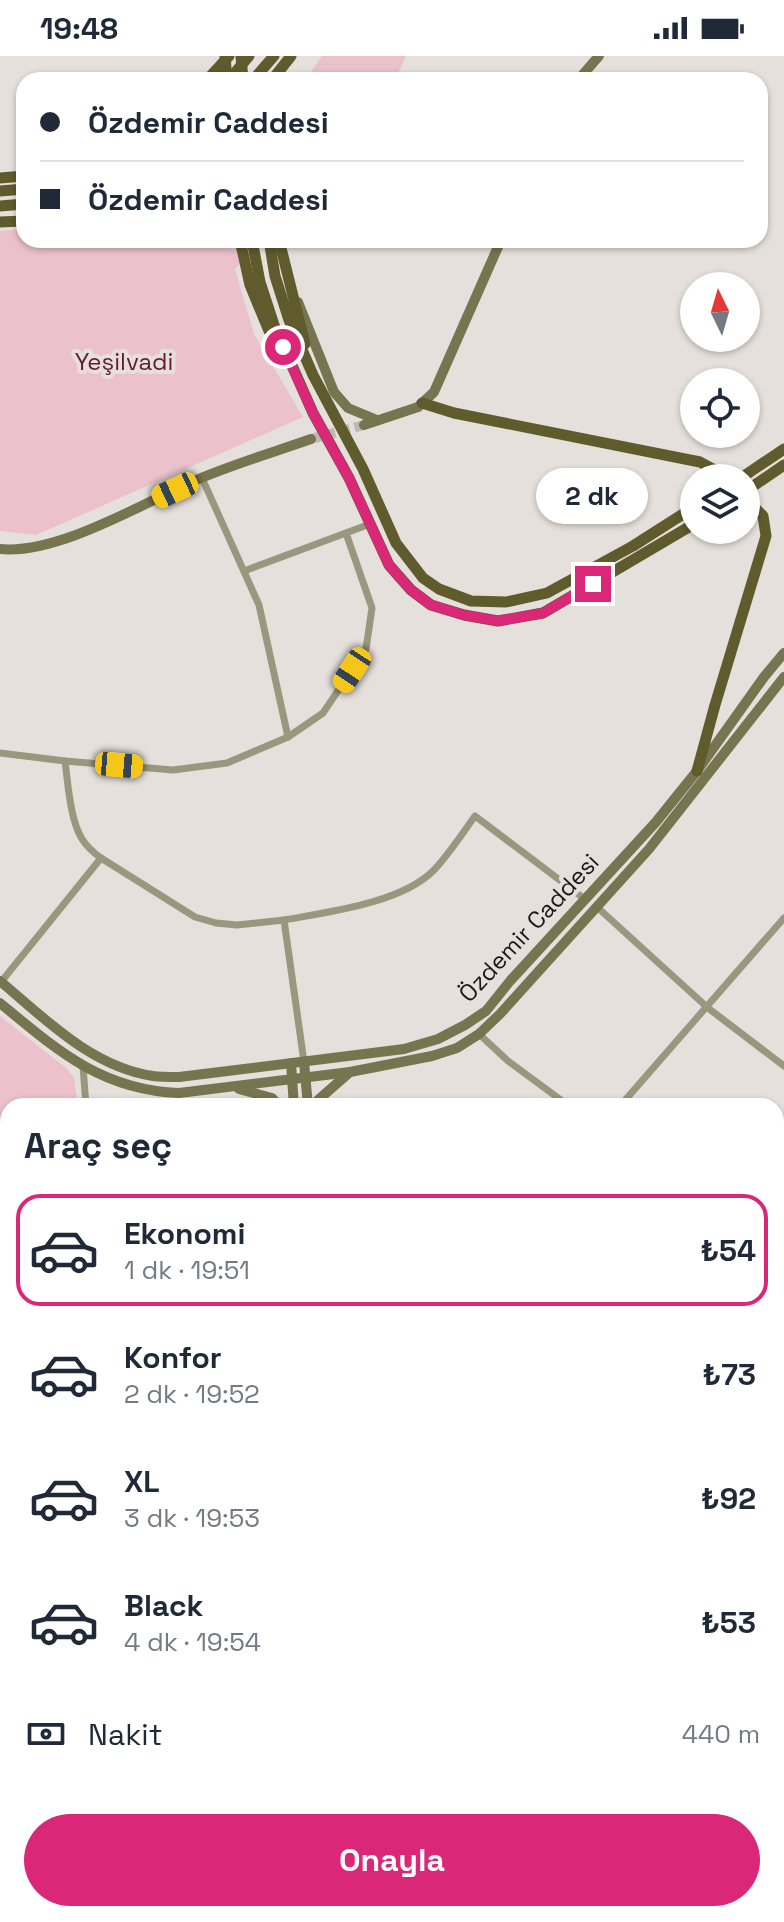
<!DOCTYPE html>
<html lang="tr">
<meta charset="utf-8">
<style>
:root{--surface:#fff;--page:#f2f2f3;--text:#1f2937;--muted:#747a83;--line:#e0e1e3;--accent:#db2777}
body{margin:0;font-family:"Space Grotesk",sans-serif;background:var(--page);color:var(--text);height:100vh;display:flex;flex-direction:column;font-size:30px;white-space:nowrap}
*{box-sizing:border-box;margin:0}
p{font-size:26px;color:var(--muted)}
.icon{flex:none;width:44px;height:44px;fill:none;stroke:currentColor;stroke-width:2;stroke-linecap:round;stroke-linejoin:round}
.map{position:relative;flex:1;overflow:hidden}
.panel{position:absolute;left:0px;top:1042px;width:784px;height:824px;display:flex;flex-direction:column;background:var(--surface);border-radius:24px 24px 0 0;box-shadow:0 2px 6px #0004}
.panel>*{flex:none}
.top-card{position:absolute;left:16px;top:16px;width:752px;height:176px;border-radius:24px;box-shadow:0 2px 6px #0004;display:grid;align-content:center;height:176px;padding:0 24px;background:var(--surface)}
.needle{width:52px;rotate:355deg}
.tools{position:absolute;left:680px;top:216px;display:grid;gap:16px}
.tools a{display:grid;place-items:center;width:80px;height:80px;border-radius:50%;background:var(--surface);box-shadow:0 2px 6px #0004;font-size:40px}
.end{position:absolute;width:36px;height:36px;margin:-18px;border:10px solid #db2777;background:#fff;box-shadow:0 0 0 4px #fff}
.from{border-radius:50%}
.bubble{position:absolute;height:56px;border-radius:28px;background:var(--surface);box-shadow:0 2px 6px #0004;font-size:26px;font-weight:700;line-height:56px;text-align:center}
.car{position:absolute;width:24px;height:48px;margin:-24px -12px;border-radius:10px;box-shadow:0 0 6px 2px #0007;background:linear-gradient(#f5c518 24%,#345 0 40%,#f5c518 0 76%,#345 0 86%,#f5c518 0)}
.top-card b{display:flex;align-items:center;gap:28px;height:76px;font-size:30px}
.top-card b+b{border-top:2px solid var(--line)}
.top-card i{width:20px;height:20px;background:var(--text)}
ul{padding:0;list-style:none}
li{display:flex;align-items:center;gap:24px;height:112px;margin:0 16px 12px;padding:0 8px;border:4px solid transparent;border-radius:24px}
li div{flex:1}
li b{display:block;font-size:30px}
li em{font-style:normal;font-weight:700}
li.active{border-color:var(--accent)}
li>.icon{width:72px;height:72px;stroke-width:1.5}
h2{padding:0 24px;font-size:36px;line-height:96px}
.pay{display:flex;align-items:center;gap:20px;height:88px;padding:0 24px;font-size:30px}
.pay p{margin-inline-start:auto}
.primary-button{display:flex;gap:16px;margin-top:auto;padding:16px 24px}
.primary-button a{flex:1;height:92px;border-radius:48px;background:var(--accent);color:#fff;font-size:32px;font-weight:700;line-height:92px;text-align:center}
.status{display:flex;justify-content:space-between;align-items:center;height:56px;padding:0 40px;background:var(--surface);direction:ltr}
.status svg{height:22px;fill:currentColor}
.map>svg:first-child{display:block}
.green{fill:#ebc1cb}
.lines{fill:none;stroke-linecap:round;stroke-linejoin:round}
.secondary-tunnel{stroke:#bdb8b4;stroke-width:10;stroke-dasharray:10 5;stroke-linecap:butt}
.street{stroke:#99987f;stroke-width:7}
.secondary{stroke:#777450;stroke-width:10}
.primary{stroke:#5f5b2d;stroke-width:11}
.highway{stroke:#4a4606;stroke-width:12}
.tram{stroke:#7d7a76;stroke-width:2}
.primary-bridge{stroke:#5f5b2d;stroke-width:11}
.route{stroke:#db2777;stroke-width:10}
.labels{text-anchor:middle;stroke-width:8;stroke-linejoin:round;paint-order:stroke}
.park-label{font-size:24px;fill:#651b37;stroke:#e5e0db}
.street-label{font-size:24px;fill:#1b1917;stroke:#e5e0db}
</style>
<div class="status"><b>19:48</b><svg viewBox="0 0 49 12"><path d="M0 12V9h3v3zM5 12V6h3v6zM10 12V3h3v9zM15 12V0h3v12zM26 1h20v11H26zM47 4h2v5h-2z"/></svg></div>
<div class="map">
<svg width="784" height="1866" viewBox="0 0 784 1866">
<rect width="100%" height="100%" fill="#e5e0db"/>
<g class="green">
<path d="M322,0H406L395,24H305Z"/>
<path d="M24,173V184H229L232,194L243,184H264L235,213L254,278L303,361L36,479L0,475V175Z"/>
<path d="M0,960L66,1012L74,1022L78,1050H8V1062H0Z"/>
<path d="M8,1681V1858H289L281,1866H2L0,1849V1682Z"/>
<path d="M428,1858H500L508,1866H435Z"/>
</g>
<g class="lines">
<path class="secondary-tunnel" d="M311,383L364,369"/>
<g class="street">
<path d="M202,422L259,549L288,681"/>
<path d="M244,515L370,468"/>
<path d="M0,697L65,705L173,714L227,707L288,681L323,657L366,593L372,552L346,477"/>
<path d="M65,705C68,728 70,763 82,783C87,791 94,797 101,802L195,861L216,867L237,869L284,864L304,1006"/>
<path d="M597,851L708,952L784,1010"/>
<path d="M284,864C328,856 402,847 434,814C449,798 462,778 475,760L586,844"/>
<path d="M1,926L101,802"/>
<path d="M479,978L508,1005L569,1050"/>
<path d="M83,1010L86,1050"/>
<path d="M620,1050L784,862"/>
<path d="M0,1068H8"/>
<path d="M776,1085L784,1076"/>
<path d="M0,1150L8,1149"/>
<path d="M0,1306L8,1305"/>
<path d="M776,1345H784"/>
<path d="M776,1393L784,1392"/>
<path d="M0,1582H8"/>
<path d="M0,1678L8,1677"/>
<path d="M776,1810L784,1816"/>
<path d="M510,1858L519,1866"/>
<path d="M644,1866L651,1858"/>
</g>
<g class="secondary">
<path d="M578,24L599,0"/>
<path d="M298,246L334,336L348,352L377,364"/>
<path d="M364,369L418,351L434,336L501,184"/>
<path d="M0,493C59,499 146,445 201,422C237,407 274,396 311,383"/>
<path d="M0,925C45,963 92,1011 153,1020C161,1021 170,1021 179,1021L404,993L438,983L465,969L486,955L510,925L656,766L697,715L764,621L784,597"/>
<path d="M0,947C57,994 101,1034 179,1037L350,1016L432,1000L457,992L479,978L500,958L649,793L784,621"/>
<path d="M304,1006L308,1050"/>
<path d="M291,1007L294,1050"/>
<path d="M239,1033L272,1042L279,1050"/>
<path d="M316,1050L318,1044L350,1016"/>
<path d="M776,1357L784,1356"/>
<path d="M776,1377L784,1376"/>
<path d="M0,1433H8"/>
<path d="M0,1458L8,1457"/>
<path d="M776,1629L784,1628"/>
<path d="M776,1641H784"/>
<path d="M354,1858L355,1866"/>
<path d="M372,1858L373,1866"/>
</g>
<g class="primary">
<path d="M207,24L229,0"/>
<path d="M229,24L249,0"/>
<path d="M253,24L274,0"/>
<path d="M272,24L291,0"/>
<path d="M0,122L24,120"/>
<path d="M0,135L24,133"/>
<path d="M0,150L24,148"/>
<path d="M0,166L24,165"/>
<path d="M240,184L250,229L269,275"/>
<path d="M252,184L260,226L274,269L313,357L349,422L389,509L411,534L431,549L464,559L498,565L543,557L694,468"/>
<path d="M269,184L275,220L289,264L313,319L363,413L396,487L423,522L439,533L471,545L506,546L547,537L633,490L694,451"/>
<path d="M279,184L305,288"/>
<path d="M422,347L454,357L700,406L730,422"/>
<path d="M741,422L784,393"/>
<path d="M746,435L784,409"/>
<path d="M697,715L715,649L766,480L763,460L750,447L746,446"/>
</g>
<g class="highway">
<path d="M415,1858L423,1866"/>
<path d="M322,1866L326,1858"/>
</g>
<g class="tram">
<path d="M776,1367H784"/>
<path d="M0,1450L8,1449"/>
</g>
<g class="primary-bridge">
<path d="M225,0L227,24"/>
<path d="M241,0L243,24"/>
</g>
</g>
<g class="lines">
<path class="route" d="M283,291L313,357L349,422L389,509L411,534L431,549L464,559L498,565L543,557L593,528"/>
</g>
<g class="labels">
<g class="park-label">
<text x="124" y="314">Yeşilvadi</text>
</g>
<g class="street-label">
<text transform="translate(529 872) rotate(-47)" y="8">Özdemir Caddesi</text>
</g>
</g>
</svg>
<div class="tools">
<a><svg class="needle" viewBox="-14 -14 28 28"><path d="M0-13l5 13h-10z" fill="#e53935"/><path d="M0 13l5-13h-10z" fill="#747a83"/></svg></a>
<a><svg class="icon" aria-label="locate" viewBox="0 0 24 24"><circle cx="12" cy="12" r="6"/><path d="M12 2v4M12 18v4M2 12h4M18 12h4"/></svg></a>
<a><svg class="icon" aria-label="layers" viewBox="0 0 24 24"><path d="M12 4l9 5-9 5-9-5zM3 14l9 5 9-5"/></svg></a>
</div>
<i class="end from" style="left:283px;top:291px"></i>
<i class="end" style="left:593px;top:528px"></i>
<div class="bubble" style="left:536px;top:412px;width:112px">2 dk</div>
<i class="car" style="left:175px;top:434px;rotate:245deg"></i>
<i class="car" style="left:352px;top:614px;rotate:213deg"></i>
<i class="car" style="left:119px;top:709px;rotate:95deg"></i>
<div class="top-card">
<b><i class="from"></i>Özdemir Caddesi</b>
<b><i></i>Özdemir Caddesi</b>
</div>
<section class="panel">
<h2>Araç seç</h2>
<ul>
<li class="active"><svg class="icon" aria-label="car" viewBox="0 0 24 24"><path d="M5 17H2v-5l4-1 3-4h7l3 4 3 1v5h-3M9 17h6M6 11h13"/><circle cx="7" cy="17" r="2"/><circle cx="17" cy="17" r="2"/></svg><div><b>Ekonomi</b><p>1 dk · 19:51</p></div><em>₺54</em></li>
<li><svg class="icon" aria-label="car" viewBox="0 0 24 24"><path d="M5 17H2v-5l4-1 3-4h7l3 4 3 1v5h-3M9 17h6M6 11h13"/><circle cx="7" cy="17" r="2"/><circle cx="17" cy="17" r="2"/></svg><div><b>Konfor</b><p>2 dk · 19:52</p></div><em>₺73</em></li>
<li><svg class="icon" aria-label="car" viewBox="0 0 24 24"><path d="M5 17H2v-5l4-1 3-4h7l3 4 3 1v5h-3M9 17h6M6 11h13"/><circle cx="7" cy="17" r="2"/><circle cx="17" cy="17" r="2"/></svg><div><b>XL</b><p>3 dk · 19:53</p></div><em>₺92</em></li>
<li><svg class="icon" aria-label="car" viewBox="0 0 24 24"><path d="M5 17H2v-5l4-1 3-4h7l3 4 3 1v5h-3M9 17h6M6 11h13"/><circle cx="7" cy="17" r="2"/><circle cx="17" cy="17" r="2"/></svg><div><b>Black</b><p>4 dk · 19:54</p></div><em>₺53</em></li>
</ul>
<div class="pay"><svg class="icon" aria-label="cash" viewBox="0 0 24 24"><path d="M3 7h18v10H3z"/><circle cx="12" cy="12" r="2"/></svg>Nakit<p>440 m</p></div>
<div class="primary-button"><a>Onayla</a></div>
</section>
</div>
